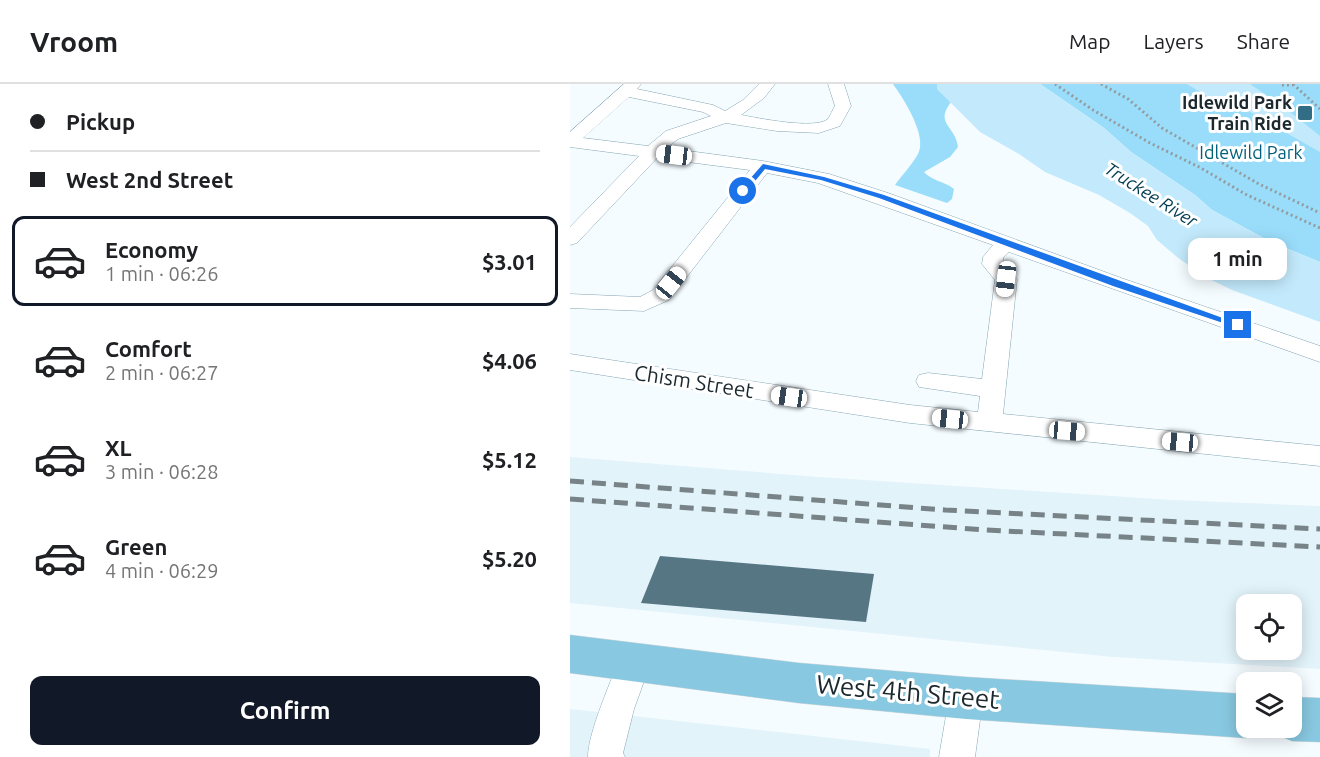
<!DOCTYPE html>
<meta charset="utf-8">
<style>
:root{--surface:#fff;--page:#f6f6f6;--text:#202124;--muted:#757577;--line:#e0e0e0;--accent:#111827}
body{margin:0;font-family:Ubuntu,sans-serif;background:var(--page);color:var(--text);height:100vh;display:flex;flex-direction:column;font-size:22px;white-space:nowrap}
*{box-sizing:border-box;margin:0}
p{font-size:20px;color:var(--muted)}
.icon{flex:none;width:33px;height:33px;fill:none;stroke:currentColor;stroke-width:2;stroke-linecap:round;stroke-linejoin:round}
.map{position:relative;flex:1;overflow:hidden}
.details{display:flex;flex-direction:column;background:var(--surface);width:570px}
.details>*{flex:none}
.guide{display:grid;align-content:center;height:132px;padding:0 30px;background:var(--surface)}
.controls{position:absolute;left:666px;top:510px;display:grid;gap:12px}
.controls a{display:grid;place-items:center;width:66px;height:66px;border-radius:12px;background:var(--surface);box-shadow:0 3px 15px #0003;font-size:30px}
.end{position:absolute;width:27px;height:27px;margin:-14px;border:8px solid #1a73e8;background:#fff;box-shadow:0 0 0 3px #fff}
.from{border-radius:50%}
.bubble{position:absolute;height:42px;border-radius:12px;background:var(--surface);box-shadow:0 3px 15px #0003;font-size:20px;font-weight:700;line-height:42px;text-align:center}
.car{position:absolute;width:18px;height:36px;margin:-18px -9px;border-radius:8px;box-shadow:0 0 4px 2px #0007;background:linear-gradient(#fff 24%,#345 0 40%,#fff 0 76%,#345 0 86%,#fff 0)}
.guide b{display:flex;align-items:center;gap:21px;height:57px;font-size:22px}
.guide b+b{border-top:2px solid var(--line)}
.guide i{width:15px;height:15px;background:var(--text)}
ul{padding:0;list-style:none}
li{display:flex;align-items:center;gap:18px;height:90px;margin:0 12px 9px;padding:0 18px;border:3px solid transparent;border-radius:12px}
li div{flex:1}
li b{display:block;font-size:22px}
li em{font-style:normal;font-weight:700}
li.on{border-color:var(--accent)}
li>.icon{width:54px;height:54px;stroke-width:1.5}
.cta{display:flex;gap:12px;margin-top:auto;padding:12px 30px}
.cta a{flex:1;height:69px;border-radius:12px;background:var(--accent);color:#fff;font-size:24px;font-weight:700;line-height:69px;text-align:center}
header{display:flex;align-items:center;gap:36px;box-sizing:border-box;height:84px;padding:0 30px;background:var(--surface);border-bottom:2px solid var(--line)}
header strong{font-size:28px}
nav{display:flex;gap:33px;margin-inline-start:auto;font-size:21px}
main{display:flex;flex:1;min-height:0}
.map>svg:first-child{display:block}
.built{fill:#e2f3fa;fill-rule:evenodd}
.green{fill:#9addfa}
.water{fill:#c3eafc}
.building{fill:#567684}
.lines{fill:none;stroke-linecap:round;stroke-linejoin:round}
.minor-casing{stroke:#84a5b4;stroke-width:1}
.major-casing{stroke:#d6d8d9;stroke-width:1}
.path{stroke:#929ca0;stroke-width:3;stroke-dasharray:2 3;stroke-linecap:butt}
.minor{fill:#fff;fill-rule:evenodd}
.major{fill:#88c8e0;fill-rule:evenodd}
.rail{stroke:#788387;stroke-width:5;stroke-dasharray:14 8;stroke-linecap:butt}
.route{fill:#1a73e8}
.poi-dot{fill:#316d84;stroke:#fff;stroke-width:2}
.labels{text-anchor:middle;stroke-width:6;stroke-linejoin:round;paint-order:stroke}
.far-poi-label{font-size:18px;font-weight:bold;fill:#1b282e;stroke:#fff;text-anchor:end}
.far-park-label{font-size:18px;fill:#03607c;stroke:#fff}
.far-water-label{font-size:18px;font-style:italic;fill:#003c50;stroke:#fff}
.street-label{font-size:21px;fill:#1b282e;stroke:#fff}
.near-street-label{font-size:26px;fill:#1b282e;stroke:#fff}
</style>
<header>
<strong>Vroom</strong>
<nav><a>Map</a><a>Layers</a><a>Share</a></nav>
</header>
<main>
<section class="details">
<div class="guide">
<b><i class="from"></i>Pickup</b>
<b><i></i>West 2nd Street</b>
</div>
<ul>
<li class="on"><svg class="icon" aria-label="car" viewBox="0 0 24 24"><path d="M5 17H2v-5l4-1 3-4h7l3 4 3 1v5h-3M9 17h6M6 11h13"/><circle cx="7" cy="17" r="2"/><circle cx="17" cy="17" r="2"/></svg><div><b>Economy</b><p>1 min · 06:26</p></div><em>$3.01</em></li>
<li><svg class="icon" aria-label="car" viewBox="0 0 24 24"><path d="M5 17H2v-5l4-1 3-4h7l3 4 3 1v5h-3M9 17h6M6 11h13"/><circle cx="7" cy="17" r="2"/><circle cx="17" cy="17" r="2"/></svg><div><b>Comfort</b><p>2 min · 06:27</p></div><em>$4.06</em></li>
<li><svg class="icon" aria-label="car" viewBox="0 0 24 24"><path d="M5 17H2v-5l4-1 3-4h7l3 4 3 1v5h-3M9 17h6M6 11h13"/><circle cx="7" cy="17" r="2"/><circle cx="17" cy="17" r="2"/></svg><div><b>XL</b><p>3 min · 06:28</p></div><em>$5.12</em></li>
<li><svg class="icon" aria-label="car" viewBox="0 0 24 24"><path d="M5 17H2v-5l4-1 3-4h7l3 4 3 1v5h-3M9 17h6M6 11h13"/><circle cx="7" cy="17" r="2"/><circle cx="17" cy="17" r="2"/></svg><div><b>Green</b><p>4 min · 06:29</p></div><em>$5.20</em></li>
</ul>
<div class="cta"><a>Confirm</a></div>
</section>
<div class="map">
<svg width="750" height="673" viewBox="0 0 750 673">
<rect width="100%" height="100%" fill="#f5fcff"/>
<g class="built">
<path d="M0,373L249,393L603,416L750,422V585L543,573L0,519ZM676,520H722V566H676Z"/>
<path d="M0,625L360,665V673H0Z"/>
</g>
<g class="green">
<path d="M323,0H367V5L381,18C364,40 386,42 388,63L380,73L354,88C362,97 374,97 384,105L382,115L377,119L325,101C332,91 342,81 348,70C358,52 333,14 323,0Z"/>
<path d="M470,0H750V178L701,158L642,126L625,111L561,68L534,44Z"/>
</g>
<g class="water">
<path d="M367,0H470L534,44L561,68L625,111L642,126L701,158L750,178V238L662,206L635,193L607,173L587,156L578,142L560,129L529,111L475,88L449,70L410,48L367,5Z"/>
<path d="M617,0H680L714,23L750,52V68L673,24L637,12Z"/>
</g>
<path class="building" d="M90,472L304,490L296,538L71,519Z"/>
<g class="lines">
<defs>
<g id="minor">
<path d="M54,0H71L67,5L143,21L155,27L173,16L189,0H205L194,14L171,31C188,34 245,46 258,35C260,32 263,25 265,22L258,0H274L281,22L270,42L249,49L207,47L156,39L108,55L96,64L193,77L259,90L318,109L554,195L750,262V278L439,168L433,174V179L447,195L433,330L750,362V382L340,339L0,286V270L340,321L408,328L410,312L349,303L346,297L349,291L358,289L412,295L425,196L412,180L413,173L423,161L248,99L197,89L99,216L74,227L0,224V210L70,213L83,206L180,86L87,74L7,159L0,161V143L69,72L0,63V48ZM59,13L133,28L141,32L96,47L78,62L13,54Z"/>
<path d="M65,563L77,567L81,578L64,625L53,669L55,673H18C18,648 43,592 53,567Z"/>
<path d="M396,598L408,603L413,614L405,673H369L379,614L384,603Z"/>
</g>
<g id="major">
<path d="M0,551L229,579L396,593L676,610V644H693L692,647L676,654L396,635L229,619L0,589Z"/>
<path d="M722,613L750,614V658L722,657L706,650L703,644H722Z"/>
</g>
</defs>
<use href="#minor" class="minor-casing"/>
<use href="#major" class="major-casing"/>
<g class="path">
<path d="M485,0L523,26L580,59L629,83L677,111L750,144"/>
<path d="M531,0L558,15L592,44L689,100L750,129"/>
<path d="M723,0L750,25"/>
<path d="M712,1H723"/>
</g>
<use href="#minor" class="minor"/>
<use href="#major" class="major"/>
<g class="rail">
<path d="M0,397L375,426L750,445"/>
<path d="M0,415L416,446L750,463"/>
</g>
</g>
<path class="route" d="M193,80L254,93L314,111L672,241L665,243L543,202L309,114L251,96L195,85L176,108H171V105Z"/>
<rect class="poi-dot" x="727" y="21" width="16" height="16" rx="3"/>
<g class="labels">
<g class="far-poi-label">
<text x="722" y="25">Idlewild Park<tspan x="722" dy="21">Train Ride</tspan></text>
</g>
<g class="far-park-label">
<text x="681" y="75">Idlewild Park</text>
</g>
<g class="far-water-label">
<text transform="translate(581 111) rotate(32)" y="6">Truckee River</text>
</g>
<g class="street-label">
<text transform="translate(124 298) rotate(9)" y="7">Chism Street</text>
</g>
<g class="near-street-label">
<text transform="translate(338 608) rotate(5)" y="9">West 4th Street</text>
</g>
</g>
</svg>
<div class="controls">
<a><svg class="icon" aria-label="locate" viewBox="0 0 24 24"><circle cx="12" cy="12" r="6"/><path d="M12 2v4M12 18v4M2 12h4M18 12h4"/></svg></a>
<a><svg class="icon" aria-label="layers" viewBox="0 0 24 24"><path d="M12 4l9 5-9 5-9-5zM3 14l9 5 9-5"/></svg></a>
</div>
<i class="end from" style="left:173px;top:107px"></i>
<i class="end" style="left:668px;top:241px"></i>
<div class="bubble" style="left:618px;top:154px;width:99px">1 min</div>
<i class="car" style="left:104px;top:71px;rotate:277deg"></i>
<i class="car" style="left:436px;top:195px;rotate:187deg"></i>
<i class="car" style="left:101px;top:199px;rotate:39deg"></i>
<i class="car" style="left:219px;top:313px;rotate:278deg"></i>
<i class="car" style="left:380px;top:335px;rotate:276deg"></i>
<i class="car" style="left:497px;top:347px;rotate:95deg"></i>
<i class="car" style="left:610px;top:358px;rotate:275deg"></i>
</div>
</main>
